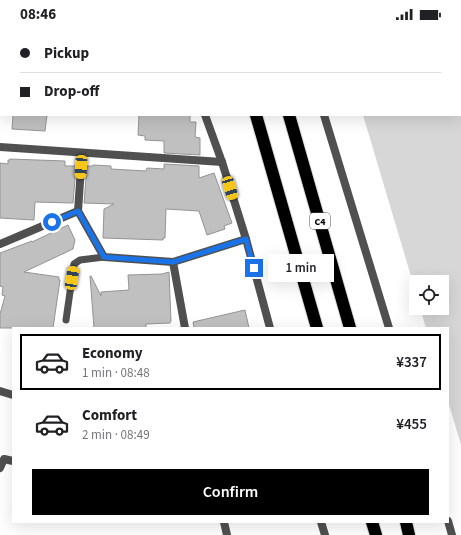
<!DOCTYPE html>
<meta charset="utf-8">
<style>
:root{--surface:#fff;--page:#f6f6f6;--text:#202124;--muted:#757577;--line:#e0e0e0;--accent:#000}
body{margin:0;font-family:"Source Sans 3",sans-serif;background:var(--page);color:var(--text);height:100vh;display:flex;flex-direction:column;font-size:15px;white-space:nowrap}
*{box-sizing:border-box;margin:0}
p{font-size:13px;color:var(--muted)}
.icon{flex:none;width:22px;height:22px;fill:none;stroke:currentColor;stroke-width:2;stroke-linecap:round;stroke-linejoin:round}
.map{position:relative;flex:1;overflow:hidden}
.drawer{position:absolute;left:12px;top:299px;width:437px;height:196px;display:flex;flex-direction:column;background:var(--surface);border-radius:0px;box-shadow:0 4px 16px #0002}
.drawer>*{flex:none}
.hud{position:absolute;left:0px;top:0px;width:461px;height:88px;box-shadow:0 4px 16px #0002;display:grid;align-content:center;height:88px;padding:0 20px;background:var(--surface)}
.buttons{position:absolute;left:409px;top:247px;display:grid;gap:8px}
.buttons a{display:grid;place-items:center;width:40px;height:40px;border-radius:0px;background:var(--surface);box-shadow:0 4px 16px #0002;font-size:20px}
.end{position:absolute;width:18px;height:18px;margin:-9px;border:5px solid #1a73e8;background:#fff;box-shadow:0 0 0 2px #fff}
.from{border-radius:50%}
.bubble{position:absolute;height:28px;border-radius:0px;background:var(--surface);box-shadow:0 4px 16px #0002;font-size:13px;font-weight:600;line-height:28px;text-align:center}
.car{position:absolute;width:12px;height:24px;margin:-12px -6px;border-radius:5px;box-shadow:0 0 3px 1px #0007;background:linear-gradient(#f5c518 24%,#345 0 40%,#f5c518 0 76%,#345 0 86%,#f5c518 0)}
.hud b{display:flex;align-items:center;gap:14px;height:38px;font-size:15px}
.hud b+b{border-top:1px solid var(--line)}
.hud i{width:10px;height:10px;background:var(--text)}
ul{padding:7px 0 0;list-style:none}
li{display:flex;align-items:center;gap:12px;height:56px;margin:0 8px 6px;padding:0 12px;border:2px solid transparent;border-radius:0px}
li div{flex:1}
li b{display:block;font-size:15px}
li em{font-style:normal;font-weight:600}
li.on{border-color:var(--accent)}
li>.icon{width:36px;height:36px;stroke-width:1.5}
.button{display:flex;gap:8px;margin-top:auto;padding:8px 20px}
.button a{flex:1;height:46px;border-radius:0px;background:var(--accent);color:#fff;font-size:16px;font-weight:600;line-height:46px;text-align:center}
.status{display:flex;justify-content:space-between;align-items:center;height:28px;padding:0 20px;background:var(--surface);direction:ltr}
.status svg{height:11px;fill:currentColor}
.map>svg:first-child{display:block}
.green{fill:#d7d7d7}
.building{fill:#c0c0c0;stroke:#949494}
.lines{fill:none;stroke-linecap:round;stroke-linejoin:round}
.motorway-casing{stroke:#dbdbdb;stroke-width:14}
.service{stroke:#505050;stroke-width:7}
.minor{stroke:#505050;stroke-width:8}
.tertiary{stroke:#505050;stroke-width:8}
.motorway{stroke:#000;stroke-width:12}
.route{stroke:#1a73e8;stroke-width:5}
.labels{text-anchor:middle;stroke-width:3.5;stroke-linejoin:round;paint-order:stroke}
.shield{fill:#fff;stroke:#4c4c4c;stroke-width:1}
.shield-label{font-size:10px;font-weight:bold;fill:#000}
</style>
<div class="status"><b>08:46</b><svg viewBox="0 0 49 12"><path d="M0 12V9h3v3zM5 12V6h3v6zM10 12V3h3v9zM15 12V0h3v12zM26 1h20v11H26zM47 4h2v5h-2z"/></svg></div>
<div class="map">
<svg width="461" height="507" viewBox="0 0 461 507">
<rect width="100%" height="100%" fill="#fff"/>
<path class="green" d="M337,0H461V417L448,373V300H426L420,280H442V254H416V265L363,87H460V1H338Z"/>
<g class="building">
<path d="M13,87H47L45,103L12,101Z"/>
<path d="M139,87H190V94H196L195,109L200,110V127L164,125V113L145,112V108L138,107Z"/>
<path d="M10,131L65,133V138H76L73,175L35,174L34,192L0,190V135L8,136V132H10Z"/>
<path d="M164,136L199,138V150L214,145L232,195L224,198L225,201L207,207L199,183L166,181L165,210H163V212L103,210L104,181L114,176L84,175L87,138H93V137L111,138V141L146,143L147,140L164,141Z"/>
<path d="M68,197L75,212L73,221L24,244L59,249V252H60L53,300H0V286L5,268L2,267L3,259L0,258V225L32,213V214Z"/>
<path d="M169,244L171,293L170,295L146,296V300H94L90,248H91L101,268V264L129,262L128,247L162,246Z"/>
<path d="M245,282L249,300H194L193,294Z"/>
</g>
<g class="lines">
<defs>
<g id="motorway">
<path d="M231,0V1"/>
<path d="M264,0V1"/>
<path d="M256,87L317,300"/>
<path d="M289,87L350,300"/>
<path d="M372,494L376,507"/>
<path d="M406,494L409,507"/>
</g>
</defs>
<use href="#motorway" class="motorway-casing"/>
<path class="service" d="M66,292L74,236L80,232L104,229"/>
<g class="minor">
<path d="M0,0L18,1"/>
<path d="M174,0V1"/>
<path d="M205,87L222,134L246,211L270,300"/>
<path d="M0,119L222,134"/>
<path d="M82,125L78,183L104,229L173,234L246,211"/>
<path d="M0,216L78,183"/>
<path d="M173,234L185,300"/>
<path d="M0,363L13,367"/>
<path d="M0,440L4,431L13,433"/>
<path d="M224,494L227,507"/>
<path d="M321,494L325,507"/>
</g>
<g class="tertiary">
<path d="M297,0L298,1"/>
<path d="M324,87L389,300"/>
<path d="M448,493L452,507"/>
</g>
<use href="#motorway" class="motorway"/>
</g>
<g class="lines">
<path class="route" d="M52,194L78,183L104,229L173,234L246,211L254,240"/>
</g>
<g class="labels">
<rect class="shield" x="310" y="185" width="20" height="16" rx="3"/>
<g class="shield-label">
<text x="320" y="197">C4</text>
</g>
</g>
</svg>
<div class="buttons">
<a><svg class="icon" aria-label="locate" viewBox="0 0 24 24"><circle cx="12" cy="12" r="6"/><path d="M12 2v4M12 18v4M2 12h4M18 12h4"/></svg></a>
</div>
<i class="end from" style="left:52px;top:194px"></i>
<i class="end" style="left:254px;top:240px"></i>
<div class="bubble" style="left:268px;top:226px;width:66px">1 min</div>
<i class="car" style="left:81px;top:139px;rotate:184deg"></i>
<i class="car" style="left:230px;top:160px;rotate:163deg"></i>
<i class="car" style="left:72px;top:250px;rotate:9deg"></i>
<div class="hud">
<b><i class="from"></i>Pickup</b>
<b><i></i>Drop-off</b>
</div>
<section class="drawer">
<ul>
<li class="on"><svg class="icon" aria-label="car" viewBox="0 0 24 24"><path d="M5 17H2v-5l4-1 3-4h7l3 4 3 1v5h-3M9 17h6M6 11h13"/><circle cx="7" cy="17" r="2"/><circle cx="17" cy="17" r="2"/></svg><div><b>Economy</b><p>1 min · 08:48</p></div><em>¥337</em></li>
<li><svg class="icon" aria-label="car" viewBox="0 0 24 24"><path d="M5 17H2v-5l4-1 3-4h7l3 4 3 1v5h-3M9 17h6M6 11h13"/><circle cx="7" cy="17" r="2"/><circle cx="17" cy="17" r="2"/></svg><div><b>Comfort</b><p>2 min · 08:49</p></div><em>¥455</em></li>
</ul>
<div class="button"><a>Confirm</a></div>
</section>
</div>
